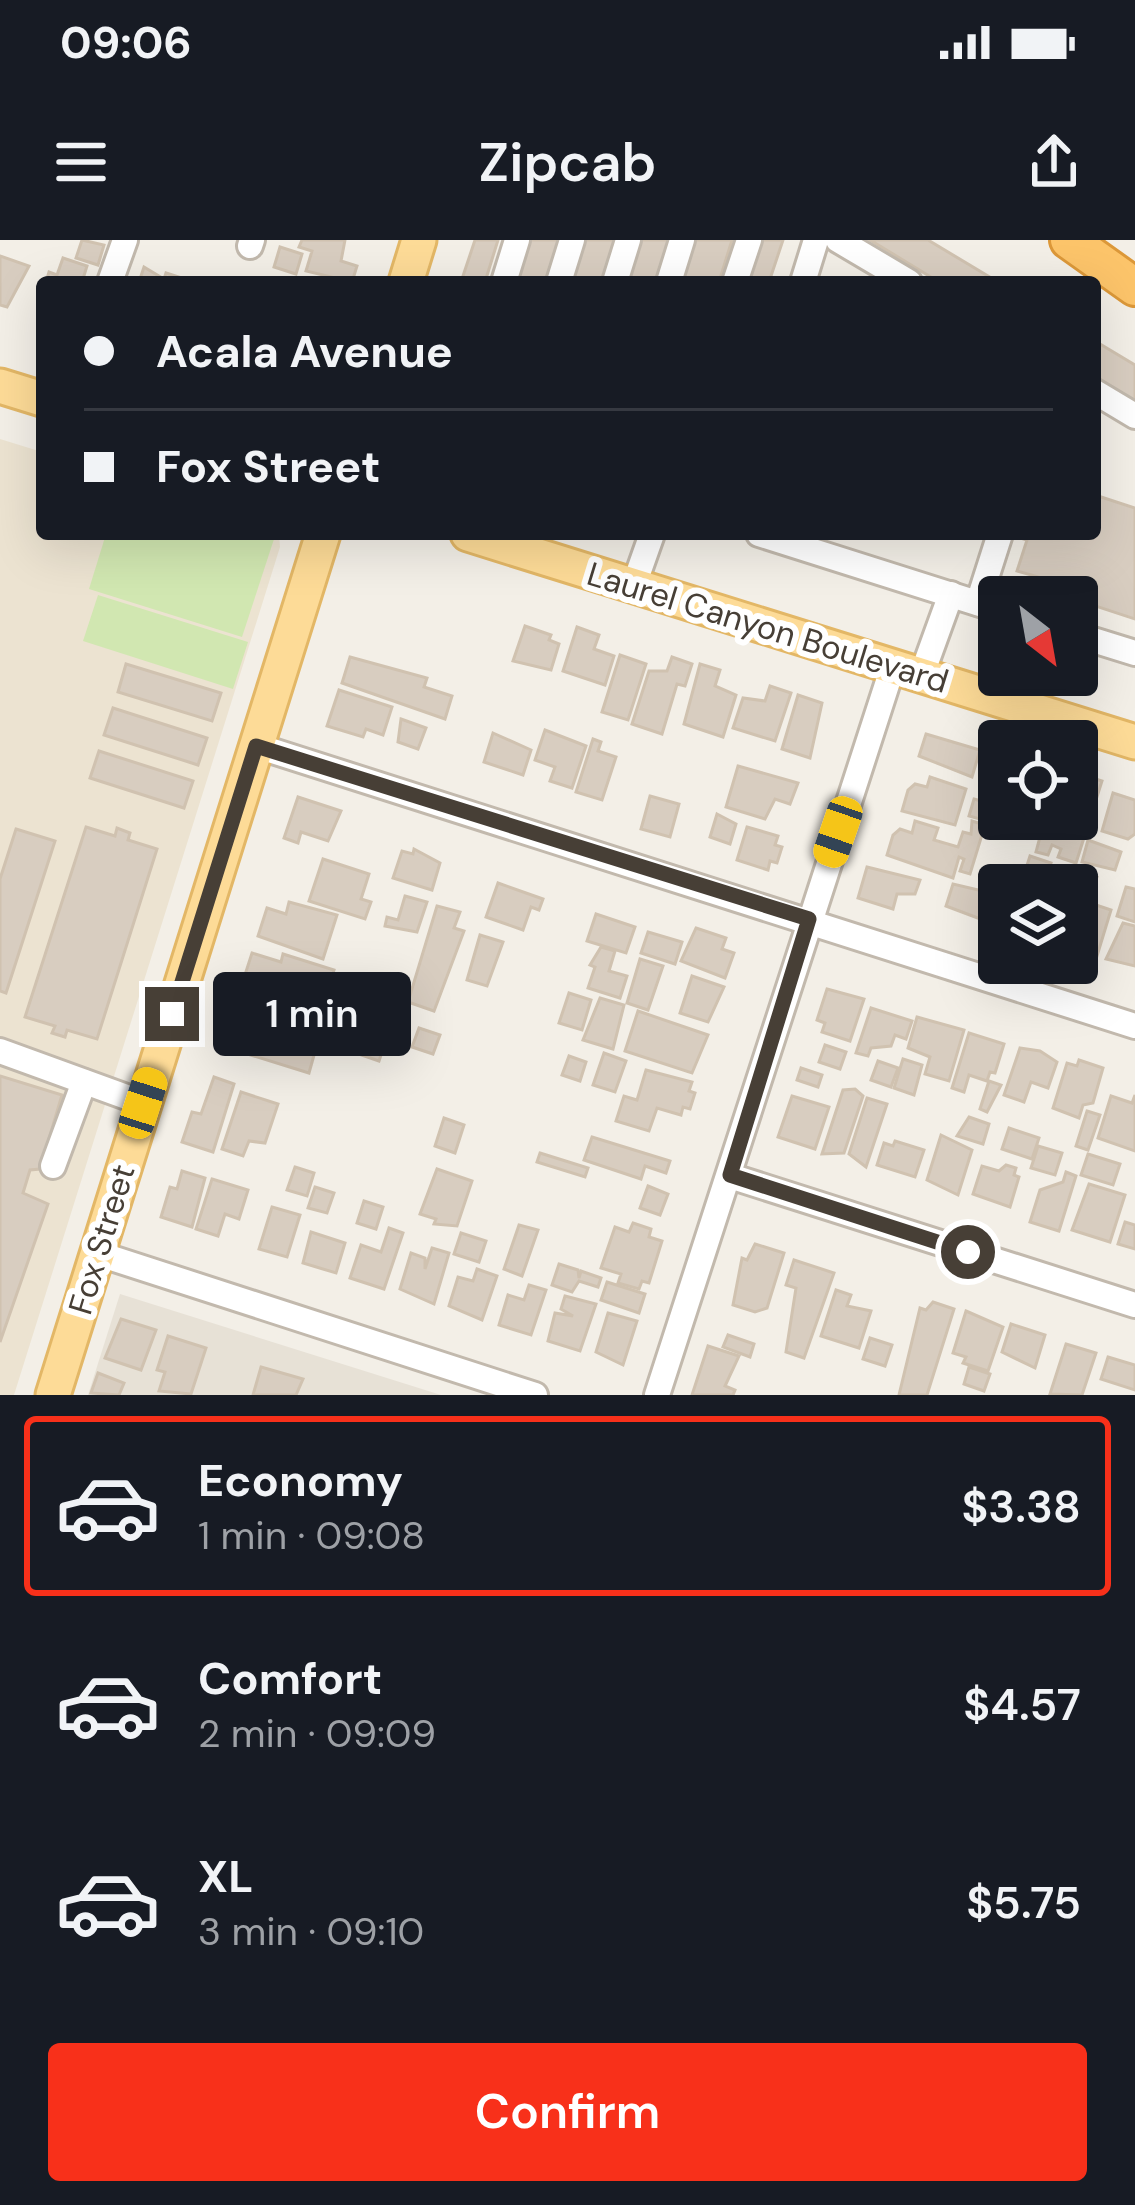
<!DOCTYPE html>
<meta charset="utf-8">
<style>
:root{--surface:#171b24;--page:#242831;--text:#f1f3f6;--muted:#9ea1a6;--line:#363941;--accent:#f8301a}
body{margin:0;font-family:"DM Sans",sans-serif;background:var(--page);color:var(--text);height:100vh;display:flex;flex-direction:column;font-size:45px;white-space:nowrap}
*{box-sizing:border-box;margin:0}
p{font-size:39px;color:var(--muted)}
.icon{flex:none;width:66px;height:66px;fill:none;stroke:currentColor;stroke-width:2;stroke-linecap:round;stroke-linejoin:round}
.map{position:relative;height:1155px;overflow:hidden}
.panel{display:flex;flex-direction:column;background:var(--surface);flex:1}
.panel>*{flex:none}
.hud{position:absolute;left:36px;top:36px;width:1065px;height:264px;border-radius:12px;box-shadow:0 12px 48px #0002;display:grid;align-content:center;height:264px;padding:0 48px;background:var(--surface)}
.needle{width:78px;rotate:149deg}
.controls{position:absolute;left:978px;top:336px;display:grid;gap:24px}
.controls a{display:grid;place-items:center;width:120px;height:120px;border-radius:12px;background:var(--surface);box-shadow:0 12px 48px #0002;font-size:60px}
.end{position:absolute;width:54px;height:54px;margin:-27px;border:15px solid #473f36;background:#fff;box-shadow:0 0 0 6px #fff}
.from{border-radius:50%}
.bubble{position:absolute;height:84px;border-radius:12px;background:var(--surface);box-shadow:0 12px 48px #0002;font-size:39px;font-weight:600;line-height:84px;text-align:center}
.car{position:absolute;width:36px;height:72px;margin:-36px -18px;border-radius:15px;box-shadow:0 0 9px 3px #0007;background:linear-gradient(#f5c518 24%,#345 0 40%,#f5c518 0 76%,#345 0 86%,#f5c518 0)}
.hud b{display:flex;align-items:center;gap:42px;height:114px;font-size:45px}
.hud b+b{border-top:3px solid var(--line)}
.hud i{width:30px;height:30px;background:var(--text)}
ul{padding:21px 0 0;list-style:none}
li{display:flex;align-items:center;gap:36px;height:180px;margin:0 24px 18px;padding:0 24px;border:6px solid transparent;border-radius:12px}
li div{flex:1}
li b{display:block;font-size:45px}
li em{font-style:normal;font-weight:600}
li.active{border-color:var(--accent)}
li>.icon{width:108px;height:108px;stroke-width:1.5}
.primary-button{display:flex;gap:24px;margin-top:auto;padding:24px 48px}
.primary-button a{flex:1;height:138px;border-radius:12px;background:var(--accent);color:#fff;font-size:48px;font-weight:600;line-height:138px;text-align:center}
.status{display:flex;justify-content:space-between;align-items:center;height:84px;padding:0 60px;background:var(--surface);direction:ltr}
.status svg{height:33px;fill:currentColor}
header{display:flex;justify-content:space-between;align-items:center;height:156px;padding:0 48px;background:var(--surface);font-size:54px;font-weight:600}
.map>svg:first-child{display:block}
.residential{fill:#e7e1d6}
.education{fill:#ece3d1}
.green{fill:#d1e7b1}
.building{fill:#d8cdc0;stroke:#d0c2b0;stroke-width:3}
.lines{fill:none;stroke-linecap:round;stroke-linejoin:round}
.minor-casing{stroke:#c2b9ad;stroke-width:30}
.major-casing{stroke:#e3b766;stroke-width:39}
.highway-casing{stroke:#dc9839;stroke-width:42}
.minor{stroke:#fff;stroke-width:24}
.major{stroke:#fddb97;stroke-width:33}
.highway{stroke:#fcc46a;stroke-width:36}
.route{stroke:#473f36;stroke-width:15}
.labels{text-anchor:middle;stroke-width:12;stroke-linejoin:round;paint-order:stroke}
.street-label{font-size:33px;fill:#473f36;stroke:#fff}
</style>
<div class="status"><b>09:06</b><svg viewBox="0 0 49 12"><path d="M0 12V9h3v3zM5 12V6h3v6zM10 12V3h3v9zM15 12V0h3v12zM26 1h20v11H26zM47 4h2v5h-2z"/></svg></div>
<header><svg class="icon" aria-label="menu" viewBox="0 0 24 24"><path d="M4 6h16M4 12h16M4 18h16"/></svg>Zipcab<svg class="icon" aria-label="share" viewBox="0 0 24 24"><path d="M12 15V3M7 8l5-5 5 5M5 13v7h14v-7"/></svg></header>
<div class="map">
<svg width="1135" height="1155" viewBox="0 0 1135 1155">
<rect width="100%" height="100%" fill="#f3efe7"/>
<path class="residential" d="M120,1054L441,1155H88Z"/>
<path class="education" d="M0,199L42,212V294H279L280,307L14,1155H0Z"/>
<g class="green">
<path d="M106,294L274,299L242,397L89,349Z"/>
<path d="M98,355L248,402L233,449L83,401Z"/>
</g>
<g class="building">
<path d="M82,0L104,5L98,25L76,18Z"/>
<path d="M302,0H345L341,21L357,26L352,42L306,31L312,11L299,7Z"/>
<path d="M475,0H498L485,42H461Z"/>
<path d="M526,0H561L548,42H513Z"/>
<path d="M582,0H617L603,42H569Z"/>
<path d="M637,0H672L658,42H623Z"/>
<path d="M692,0H732L719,42H679Z"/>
<path d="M761,0H783L769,42H747Z"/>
<path d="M870,0H928L998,42H939Z"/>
<path d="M280,7L302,14L296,34L274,27Z"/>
<path d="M0,16L29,26L7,67L0,65Z"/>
<path d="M63,18L87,26L82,42H46L49,32L57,35Z"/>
<path d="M144,27L164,39L166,33L194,42H139Z"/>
<path d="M1095,101L1135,125V161L1095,136Z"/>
<path d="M1095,255L1135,268V379L1053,352L1042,338L1017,331L1027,300L1007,294H1095Z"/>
<path d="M525,386L551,395L549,400L559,404L551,430L513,421Z"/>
<path d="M577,387L599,395L594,409L614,416L605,445L563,431Z"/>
<path d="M620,415L646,424L628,480L602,472Z"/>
<path d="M350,417L427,438L424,447L452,456L445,479L342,443Z"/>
<path d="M672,417L692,424L685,446L677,444L662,494L632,484L649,431H667Z"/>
<path d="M126,424L221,453L212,481L118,452Z"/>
<path d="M700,424L720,430L715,446L736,455L723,497L684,484Z"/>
<path d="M770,446L791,453L775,501L733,488L743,458L765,461Z"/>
<path d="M339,450L392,467L383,495L366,489L363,497L327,486Z"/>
<path d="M798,455L822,463L810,518L782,509Z"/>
<path d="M113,468L207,498L198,525L104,495Z"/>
<path d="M401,479L426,488L418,509L398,502Z"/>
<path d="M545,490L586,506L572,548L550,541L555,527L535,520Z"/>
<path d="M493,493L531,510L523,535L484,522Z"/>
<path d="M926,494L980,510L972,537L919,516Z"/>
<path d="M593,499L601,502L598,511L616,517L602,560L576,552Z"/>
<path d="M99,511L193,541L184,568L90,538Z"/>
<path d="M738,526L798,543L790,564L775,559L765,579L726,567Z"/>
<path d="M1077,533L1102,541L1076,623L1058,617L1061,609L1052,605L1048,615L1036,612L1044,582L1065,588L1068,579H1077Z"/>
<path d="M930,537L966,549L955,585L902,571L908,550L915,544L927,547Z"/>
<path d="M1113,553L1135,560V594L1128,599L1102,591Z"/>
<path d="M650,556L679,564L670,597L641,589Z"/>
<path d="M298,557L341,571L328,601L301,592L298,603L284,598Z"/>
<path d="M974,559L992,564L987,581L969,576Z"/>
<path d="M999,560V579H1026L1021,595L991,585Z"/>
<path d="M717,574L736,584L730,604L710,597Z"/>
<path d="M915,581L938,588L934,600L958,607L963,592L971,594L972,581L985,585L970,634L960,631L964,619L959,617L953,638L887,615L893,595L900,589L912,593Z"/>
<path d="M86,587L115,596L117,588L130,593L128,600L157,609L97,799L67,790L65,797L52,793L55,786L25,777Z"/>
<path d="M747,587L778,596L775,605L782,607L777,623L770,621L768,630L737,620Z"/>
<path d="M16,589L55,601L6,753L0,751V639Z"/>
<path d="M1088,600L1121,612L1115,630L1082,622Z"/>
<path d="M414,609L440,623L432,650L393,638L402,611L413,614Z"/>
<path d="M1030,616L1051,623L1044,645L1023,638Z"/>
<path d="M323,619L369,634L361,659L371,662L365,679L309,661Z"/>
<path d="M867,627L920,640L915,654H897L893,669L858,658Z"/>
<path d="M1064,627L1097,637L1091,655L1060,640Z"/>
<path d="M998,631L1018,637L1015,645H999V686L946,666L953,644L991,653Z"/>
<path d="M498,643L543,659L539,670L531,667L523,690L486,677Z"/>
<path d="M1126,647L1135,649V682L1117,676Z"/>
<path d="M405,656L427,662L417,692L385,686L387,677L398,680Z"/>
<path d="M289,662L337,675L323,719L258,696L267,668L286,674Z"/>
<path d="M1093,664L1111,670L1097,716L1077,712V677L1088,680Z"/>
<path d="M437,666L460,672L454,688L464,691L434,771L408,762Z"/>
<path d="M596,674L635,687L626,713L587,701Z"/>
<path d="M1123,683L1135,686V726L1106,719Z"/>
<path d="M696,688L726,698L722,709L734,713L725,738L681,721Z"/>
<path d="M648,692L682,702L675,724L641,713Z"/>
<path d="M480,695L503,702L487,746L467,740Z"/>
<path d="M601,707L615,711L609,731L627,736L620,758L588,748L595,727L590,725Z"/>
<path d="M252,713L281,722L283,714L334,730L323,764L308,780L269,767L274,751L243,741Z"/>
<path d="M640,719L663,726L648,770L627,763Z"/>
<path d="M692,736L724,747L708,782L680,773Z"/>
<path d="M357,742L375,748L371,760L353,754Z"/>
<path d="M827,749L864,759L850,801L822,792L825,783L817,780Z"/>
<path d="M569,753L591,760L582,790L559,783Z"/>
<path d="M600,758L624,765L613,809L583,800Z"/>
<path d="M871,768L912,781L906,799L895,795L891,806L871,808L868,816L856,813Z"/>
<path d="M638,771L708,795L692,833L625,811Z"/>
<path d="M917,777L964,790L949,841L925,834L930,817L908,808Z"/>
<path d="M338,780L386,800L379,821L330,804Z"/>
<path d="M232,781L316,808L309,833L241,812L246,799L228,793Z"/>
<path d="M419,788L440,795L433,814L412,807Z"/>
<path d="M969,793L1004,804L995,833L990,832L987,841L969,835L964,852L952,848Z"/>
<path d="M825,805L846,812L840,829L819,822Z"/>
<path d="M1020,808L1040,811L1057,822L1048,848L1031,842L1024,862L1004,855Z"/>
<path d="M604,813L626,821L615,852L593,845Z"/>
<path d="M569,816L586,822L580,841L562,835Z"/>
<path d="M903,819L922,825L914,855L894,848Z"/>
<path d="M1079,820L1103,828L1093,863L1083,865L1079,878L1053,868L1067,823L1077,826Z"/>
<path d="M878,821L898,828L891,847L871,840Z"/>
<path d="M801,828L822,835L818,847L797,840Z"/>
<path d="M646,830L692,842L689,851L695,853L690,869L683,867L681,875L657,868L649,891L616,881L624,856L637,860Z"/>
<path d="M0,836L62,855L40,929L30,930L23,953L48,964L0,1102Z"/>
<path d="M214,837L234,844L213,912L182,902L192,872L201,874Z"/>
<path d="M989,841L1001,845L987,872L980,869Z"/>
<path d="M855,849L863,856L844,913L822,914L843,850Z"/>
<path d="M241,852L278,864L265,903L249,901L243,916L222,909Z"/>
<path d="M1135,855V911L1098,898L1111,856L1132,863Z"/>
<path d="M792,856L829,867L815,909L778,897Z"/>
<path d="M867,858L887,864L866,927L849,914Z"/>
<path d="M1087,871L1100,875L1088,910L1076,906Z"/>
<path d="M969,877L989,884L983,904L957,896Z"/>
<path d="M444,878L464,885L455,913L435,906Z"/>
<path d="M1009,888L1039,898L1032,919L1002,909Z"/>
<path d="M941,895L972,910L958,955L927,940Z"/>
<path d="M592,897L670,921L666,933L645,926L641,939L584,920Z"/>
<path d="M895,901L924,910L915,937L877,925L884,903L893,906Z"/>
<path d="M1038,906L1062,913L1055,935L1031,928Z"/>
<path d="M540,913L588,928L585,937L537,922Z"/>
<path d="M1088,914L1120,924L1113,945L1081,935Z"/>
<path d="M1006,925L1016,928L1014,935L1019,937L1010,967L973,954L982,926L999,931Z"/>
<path d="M295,927L314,933L307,956L287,950Z"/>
<path d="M437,929L472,941L457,986L434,984L436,979L420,974Z"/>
<path d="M182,931L205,938L192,987L161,977L170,947L177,949Z"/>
<path d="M1066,932L1076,936L1059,991L1030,982L1040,950L1063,942Z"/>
<path d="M212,939L248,950L239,979L225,974L218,996L196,989Z"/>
<path d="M1089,944L1125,955L1110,1002L1072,990Z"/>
<path d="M648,946L668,954L660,975L640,968Z"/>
<path d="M315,947L334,953L327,973L308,968Z"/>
<path d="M364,961L383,967L376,989L357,983Z"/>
<path d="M272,967L300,975L287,1017L259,1009Z"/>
<path d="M1125,982L1135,985V1009L1118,1004Z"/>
<path d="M633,983L651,989L649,997L662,1001L649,1043L642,1041L639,1049L618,1043L621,1034L601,1028L615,987L629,992Z"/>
<path d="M519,985L538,990L522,1036L504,1029Z"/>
<path d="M389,988L403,993L384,1049L350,1038L361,1005L381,1012Z"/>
<path d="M311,992L345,1003L336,1033L303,1023Z"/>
<path d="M461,993L486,1001L479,1022L454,1014Z"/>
<path d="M755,1004L784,1013L767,1068L755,1072L733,1065L742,1018L747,1020Z"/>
<path d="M432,1008L449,1013L434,1064L400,1049L411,1013L425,1018V1029Z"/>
<path d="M794,1020L834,1033L804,1118L786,1112L796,1048L786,1045Z"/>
<path d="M559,1024L578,1030L579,1038L581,1031L601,1038L598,1047L579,1041L572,1052L552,1045Z"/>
<path d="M477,1029L497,1036L482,1080L449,1066L458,1037L473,1041Z"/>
<path d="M607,1042L645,1054L639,1073L601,1060Z"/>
<path d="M529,1045L546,1050L531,1095L499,1085L508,1055L524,1060Z"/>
<path d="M836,1050L851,1055L847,1066L871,1071L859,1108L821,1096Z"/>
<path d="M565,1056L596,1064L580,1111L548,1101L555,1073L573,1076L561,1069Z"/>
<path d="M933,1062L954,1069L927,1155H899L920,1068L926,1070Z"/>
<path d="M966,1071L1003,1087L988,1131L963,1123L966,1117L953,1113Z"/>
<path d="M608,1073L637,1081L623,1125L596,1112Z"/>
<path d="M121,1079L156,1090L141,1130L105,1118Z"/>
<path d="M1011,1084L1045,1095L1035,1128L1002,1112Z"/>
<path d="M728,1095L754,1104L750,1117L723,1107Z"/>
<path d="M168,1096L206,1108L191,1154L159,1151L165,1132L157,1130Z"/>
<path d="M870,1098L892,1105L885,1126L863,1119Z"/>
<path d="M1066,1104L1096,1113L1082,1155L1050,1154Z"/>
<path d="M708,1106L739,1116L725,1146L735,1150L733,1155H692Z"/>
<path d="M1108,1117L1135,1125V1150L1101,1139Z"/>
<path d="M261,1127L303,1139L296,1155H253Z"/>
<path d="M969,1127L990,1134L984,1151L964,1144Z"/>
<path d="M98,1133L124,1143L119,1155L91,1153Z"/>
</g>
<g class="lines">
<defs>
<g id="minor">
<path d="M838,0L909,42"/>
<path d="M250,6L252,0"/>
<path d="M110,42L125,0"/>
<path d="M504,42L517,0"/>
<path d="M559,42L572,0"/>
<path d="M615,42L628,0"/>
<path d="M669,42L682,0"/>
<path d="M735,42L749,0"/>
<path d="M803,42L816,0"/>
<path d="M1095,152L1135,176"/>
<path d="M759,294L999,370"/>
<path d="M634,345L652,294"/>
<path d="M978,363L1000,294"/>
<path d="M1077,395L1135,413"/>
<path d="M922,434L951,354"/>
<path d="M257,506L1135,786"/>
<path d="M0,811L143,863"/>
<path d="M53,926L84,842"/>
<path d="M730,936L1135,1065"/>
<path d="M96,1013L535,1155"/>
<path d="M657,1155L893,426"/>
</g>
<g id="major">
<path d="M406,42L419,0"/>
<path d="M0,146L42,159"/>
<path d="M468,294L1135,502"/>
<path d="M53,1155L323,294"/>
</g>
<path id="highway" d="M1069,0L1135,47"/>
</defs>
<use href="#minor" class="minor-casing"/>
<use href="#major" class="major-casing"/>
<use href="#highway" class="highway-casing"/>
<use href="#minor" class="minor"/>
<use href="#major" class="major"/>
<use href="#highway" class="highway"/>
</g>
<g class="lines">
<path class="route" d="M172,774L256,506L809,679L730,935L968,1012"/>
</g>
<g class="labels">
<g class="street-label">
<text transform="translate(768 387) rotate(17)" y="12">Laurel Canyon Boulevard</text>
<text transform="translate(101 999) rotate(-73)" y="12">Fox Street</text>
</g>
</g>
</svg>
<div class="controls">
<a><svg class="needle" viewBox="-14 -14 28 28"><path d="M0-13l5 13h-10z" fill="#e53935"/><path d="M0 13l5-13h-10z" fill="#9ea1a6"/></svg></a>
<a><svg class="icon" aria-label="locate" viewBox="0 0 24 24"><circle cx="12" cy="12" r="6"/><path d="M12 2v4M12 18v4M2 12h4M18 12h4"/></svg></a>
<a><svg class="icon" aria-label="layers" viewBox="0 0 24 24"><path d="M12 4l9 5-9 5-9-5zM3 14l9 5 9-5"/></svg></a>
</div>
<i class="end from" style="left:968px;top:1012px"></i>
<i class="end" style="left:172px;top:774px"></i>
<div class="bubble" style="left:213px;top:732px;width:198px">1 min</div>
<i class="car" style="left:838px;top:592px;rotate:199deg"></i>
<i class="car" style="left:143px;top:863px;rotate:18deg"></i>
<div class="hud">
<b><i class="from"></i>Acala Avenue</b>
<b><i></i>Fox Street</b>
</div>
</div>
<section class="panel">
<ul>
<li class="active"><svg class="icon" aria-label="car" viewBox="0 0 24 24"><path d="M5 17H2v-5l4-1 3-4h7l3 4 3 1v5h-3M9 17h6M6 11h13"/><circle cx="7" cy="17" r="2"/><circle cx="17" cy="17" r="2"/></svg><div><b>Economy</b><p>1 min · 09:08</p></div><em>$3.38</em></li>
<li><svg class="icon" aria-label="car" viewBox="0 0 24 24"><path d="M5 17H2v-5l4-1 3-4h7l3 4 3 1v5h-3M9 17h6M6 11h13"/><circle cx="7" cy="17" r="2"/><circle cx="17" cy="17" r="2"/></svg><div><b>Comfort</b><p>2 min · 09:09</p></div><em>$4.57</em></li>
<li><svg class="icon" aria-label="car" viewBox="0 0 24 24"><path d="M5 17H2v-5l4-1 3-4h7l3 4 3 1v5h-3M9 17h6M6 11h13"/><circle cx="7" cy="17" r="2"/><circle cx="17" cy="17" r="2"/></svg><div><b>XL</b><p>3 min · 09:10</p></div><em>$5.75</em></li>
</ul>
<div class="primary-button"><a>Confirm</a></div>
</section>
